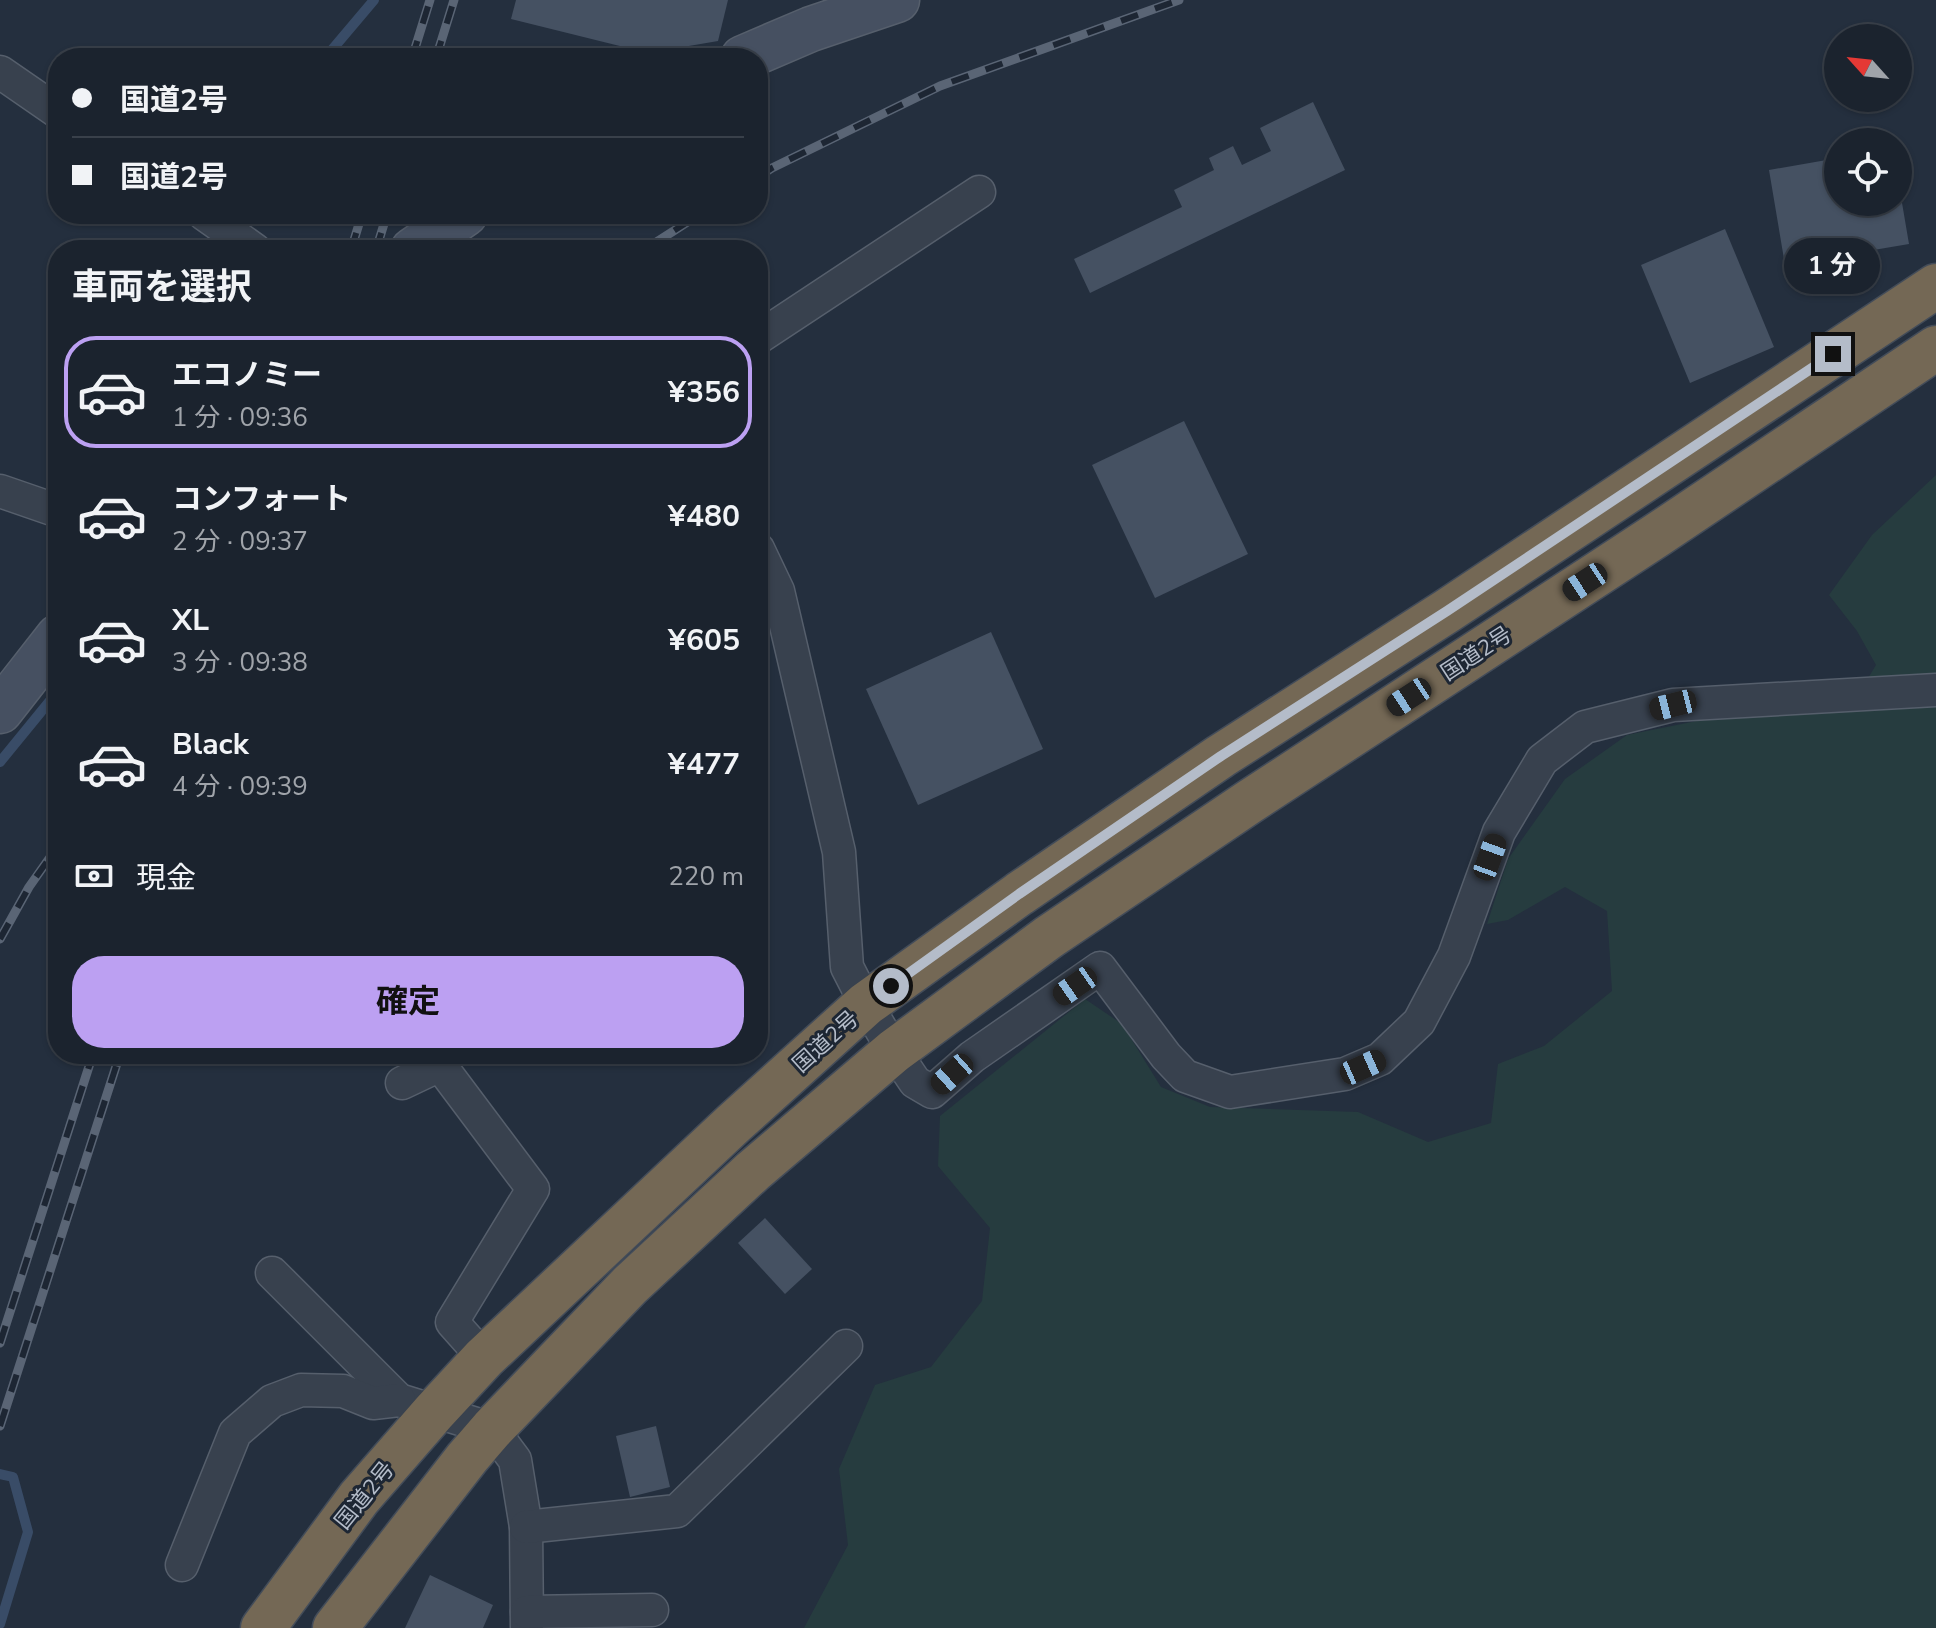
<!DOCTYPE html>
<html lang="ja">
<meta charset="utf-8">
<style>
:root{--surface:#1b232e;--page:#242b36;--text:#f1f3f6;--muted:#a0a4aa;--line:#39404a;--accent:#bca0f2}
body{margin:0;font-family:"Nunito Sans","Noto Sans JP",sans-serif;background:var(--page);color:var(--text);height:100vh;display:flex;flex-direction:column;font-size:30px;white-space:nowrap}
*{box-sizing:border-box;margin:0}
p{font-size:26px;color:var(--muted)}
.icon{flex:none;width:44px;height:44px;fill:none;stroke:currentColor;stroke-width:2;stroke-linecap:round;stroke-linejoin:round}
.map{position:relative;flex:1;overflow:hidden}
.details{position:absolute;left:48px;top:240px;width:720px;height:824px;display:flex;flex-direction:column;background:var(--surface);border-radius:32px;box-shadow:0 2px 6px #0004,0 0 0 2px var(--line)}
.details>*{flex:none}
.banner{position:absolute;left:48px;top:48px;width:720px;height:176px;border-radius:32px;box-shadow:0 2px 6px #0004,0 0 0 2px var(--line);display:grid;align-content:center;height:176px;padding:0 24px;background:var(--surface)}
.needle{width:52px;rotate:297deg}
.controls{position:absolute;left:1824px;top:24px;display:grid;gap:16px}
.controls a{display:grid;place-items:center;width:88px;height:88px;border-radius:50%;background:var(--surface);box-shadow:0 2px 6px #0004,0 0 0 2px var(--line);font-size:40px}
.end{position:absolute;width:36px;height:36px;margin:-18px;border:10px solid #b4bcc9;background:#111;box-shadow:0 0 0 4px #111}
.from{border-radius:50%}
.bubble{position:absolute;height:56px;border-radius:28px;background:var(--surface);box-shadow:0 2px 6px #0004,0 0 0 2px var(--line);font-size:26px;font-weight:700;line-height:56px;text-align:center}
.car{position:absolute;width:24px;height:48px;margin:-24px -12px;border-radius:10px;box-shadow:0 0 6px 2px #0007;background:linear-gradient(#222 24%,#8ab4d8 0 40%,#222 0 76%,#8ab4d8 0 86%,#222 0)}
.banner b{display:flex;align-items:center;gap:28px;height:76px;font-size:30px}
.banner b+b{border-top:2px solid var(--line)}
.banner i{width:20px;height:20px;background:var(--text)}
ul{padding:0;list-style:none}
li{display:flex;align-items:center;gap:24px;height:112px;margin:0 16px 12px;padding:0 8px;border:4px solid transparent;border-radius:32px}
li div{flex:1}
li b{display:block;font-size:30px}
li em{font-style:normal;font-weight:700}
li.active{border-color:var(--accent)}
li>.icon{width:72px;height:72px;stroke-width:1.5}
h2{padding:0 24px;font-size:36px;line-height:96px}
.pay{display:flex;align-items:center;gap:20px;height:88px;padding:0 24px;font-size:30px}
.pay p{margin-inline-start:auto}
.button{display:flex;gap:16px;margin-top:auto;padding:16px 24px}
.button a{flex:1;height:92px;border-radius:32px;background:var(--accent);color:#111;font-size:32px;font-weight:700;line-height:92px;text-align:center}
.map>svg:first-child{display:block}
.green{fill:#263c3f}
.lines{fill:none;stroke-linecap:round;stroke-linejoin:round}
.stream{stroke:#394c67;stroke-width:10}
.building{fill:#455162}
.street-casing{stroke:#565f6c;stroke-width:35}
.secondary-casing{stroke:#565f6c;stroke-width:47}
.highway-casing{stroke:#434c59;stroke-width:47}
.street{stroke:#38414e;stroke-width:32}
.secondary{stroke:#465061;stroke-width:44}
.highway{stroke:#746855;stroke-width:44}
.rail-casing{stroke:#5a6575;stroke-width:9}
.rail{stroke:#1d2633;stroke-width:6;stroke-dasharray:18;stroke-linecap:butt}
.route{stroke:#b4bcc9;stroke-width:10}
.labels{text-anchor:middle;stroke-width:6;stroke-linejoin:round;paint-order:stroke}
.street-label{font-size:22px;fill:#b4bcc9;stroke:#1d2633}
</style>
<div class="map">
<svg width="1936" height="1628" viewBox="0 0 1936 1628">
<rect width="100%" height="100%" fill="#242f3e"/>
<path class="green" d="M1936,475V1628H804L848,1545L839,1469L875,1385L931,1367L982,1301L990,1228L938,1166L940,1116L1085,999L1122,1024L1161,1087L1210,1107L1358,1112L1428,1142L1491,1123L1498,1064L1544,1046L1612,991L1607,911L1565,887L1508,920L1487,924L1508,859L1565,779L1627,735L1746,711L1851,706L1876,665L1857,631L1829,595L1872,535Z"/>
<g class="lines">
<g class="stream">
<path d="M325,58L374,0"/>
<path d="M226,250L229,247L239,214"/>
<path d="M0,762L58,691"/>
<path d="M0,1474L13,1477L28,1532L0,1624"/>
</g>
</g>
<g class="building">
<path d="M516,0H728L718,41L648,53L511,19Z"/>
<path d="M1313,102L1345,170L1090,293L1074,259L1182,207L1174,190L1214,170L1209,158L1233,146L1242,165L1271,151L1260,128Z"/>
<path d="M1838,158V202H1898V191H1900L1909,244L1785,265L1769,170Z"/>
<path d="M1725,229L1774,347L1690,383L1641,265Z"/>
<path d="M1184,421L1248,554L1155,598L1092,465Z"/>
<path d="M991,632L1043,749L918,805L866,689Z"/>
<path d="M765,1218L812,1269L785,1294L738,1243Z"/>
<path d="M656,1426L670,1487L630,1497L616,1436Z"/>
<path d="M430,1575L493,1605L483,1628H405Z"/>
</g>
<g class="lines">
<defs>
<g id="street">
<path d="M0,72L58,112"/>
<path d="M204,214L255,250"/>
<path d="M758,338L979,192"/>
<path d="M0,491L58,511"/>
<path d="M758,549L778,591L839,852L847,967L866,1004L894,1051L915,1082L932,1092L972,1057L1100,968L1166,1056L1185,1076L1230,1092L1345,1074L1380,1059L1419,1022L1454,956L1499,832L1542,760L1585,727L1673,705L1936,690"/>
<path d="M402,1083L440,1065L533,1189L452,1322L484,1358"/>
<path d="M272,1273L399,1400L492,1429L515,1460L526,1527L527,1628"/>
<path d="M526,1527L677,1511L846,1346"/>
<path d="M182,1565L235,1433L272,1401L301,1390L343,1391L373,1403L399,1400"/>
<path d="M527,1612L652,1610"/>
</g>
<g id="secondary">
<path d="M743,58L811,29L897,0"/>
<path d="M413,250L465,214"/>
<path d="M0,711L58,637"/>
</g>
<g id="highway">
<path d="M263,1628L359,1498L434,1412L484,1358L733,1124L866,1004L1019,894L1221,756L1447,611L1936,286"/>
<path d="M335,1628L467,1458L492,1429L630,1285L753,1171L894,1051L1049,937L1249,802L1657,535L1936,348"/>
</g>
</defs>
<use href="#street" class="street-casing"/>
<use href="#secondary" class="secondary-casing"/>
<use href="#highway" class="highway-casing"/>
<use href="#street" class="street"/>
<use href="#secondary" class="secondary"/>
<use href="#highway" class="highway"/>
<defs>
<g id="rail">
<path d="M412,58L430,0"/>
<path d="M436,58L454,0"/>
<path d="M758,177L772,168L940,86L1179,0"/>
<path d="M351,250L362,214"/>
<path d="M376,250L387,214"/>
<path d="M644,250L700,214"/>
<path d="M0,939L29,887L58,846"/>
<path d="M0,1343L93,1054"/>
<path d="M0,1426L120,1054"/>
</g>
</defs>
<use href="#rail" class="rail-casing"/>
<use href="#rail" class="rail"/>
</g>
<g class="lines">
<path class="route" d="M891,986L1019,894L1221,756L1447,611L1833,354"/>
</g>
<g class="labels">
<g class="street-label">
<text transform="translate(1476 653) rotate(-33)" y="8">国道2号</text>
<text transform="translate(825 1041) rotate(-42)" y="8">国道2号</text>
<text transform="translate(364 1495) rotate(-51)" y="8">国道2号</text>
</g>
</g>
</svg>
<div class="controls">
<a><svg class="needle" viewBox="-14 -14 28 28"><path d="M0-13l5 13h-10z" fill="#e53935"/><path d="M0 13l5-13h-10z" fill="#a0a4aa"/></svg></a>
<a><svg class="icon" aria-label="locate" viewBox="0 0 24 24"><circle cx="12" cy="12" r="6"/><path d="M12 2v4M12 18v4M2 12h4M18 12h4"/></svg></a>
</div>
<i class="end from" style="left:891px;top:986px"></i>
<i class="end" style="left:1833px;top:354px"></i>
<div class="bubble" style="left:1784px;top:238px;width:96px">1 分</div>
<i class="car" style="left:1585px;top:582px;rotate:237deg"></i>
<i class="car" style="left:1409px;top:697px;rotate:237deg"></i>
<i class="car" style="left:1673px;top:705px;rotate:256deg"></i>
<i class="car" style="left:1490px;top:857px;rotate:20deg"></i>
<i class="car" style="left:1075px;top:986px;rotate:235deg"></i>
<i class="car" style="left:1363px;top:1067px;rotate:66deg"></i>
<i class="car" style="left:952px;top:1074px;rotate:228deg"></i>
<div class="banner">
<b><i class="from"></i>国道2号</b>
<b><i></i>国道2号</b>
</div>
<section class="details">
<h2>車両を選択</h2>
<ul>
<li class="active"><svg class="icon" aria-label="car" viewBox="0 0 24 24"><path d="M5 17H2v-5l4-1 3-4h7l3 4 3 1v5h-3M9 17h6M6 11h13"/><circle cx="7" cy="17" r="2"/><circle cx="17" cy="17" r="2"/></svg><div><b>エコノミー</b><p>1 分 · 09:36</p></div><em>¥356</em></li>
<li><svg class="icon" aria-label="car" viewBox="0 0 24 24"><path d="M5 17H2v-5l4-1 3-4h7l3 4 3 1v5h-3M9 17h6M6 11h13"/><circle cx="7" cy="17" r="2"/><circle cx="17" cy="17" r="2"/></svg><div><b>コンフォート</b><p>2 分 · 09:37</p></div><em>¥480</em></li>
<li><svg class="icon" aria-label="car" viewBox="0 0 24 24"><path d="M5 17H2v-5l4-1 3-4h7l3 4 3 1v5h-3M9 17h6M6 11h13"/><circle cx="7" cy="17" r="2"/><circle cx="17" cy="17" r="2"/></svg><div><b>XL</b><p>3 分 · 09:38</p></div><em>¥605</em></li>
<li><svg class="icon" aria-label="car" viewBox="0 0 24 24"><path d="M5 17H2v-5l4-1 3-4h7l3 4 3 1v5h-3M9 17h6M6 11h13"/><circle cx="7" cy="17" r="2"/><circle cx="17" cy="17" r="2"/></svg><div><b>Black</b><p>4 分 · 09:39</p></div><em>¥477</em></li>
</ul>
<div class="pay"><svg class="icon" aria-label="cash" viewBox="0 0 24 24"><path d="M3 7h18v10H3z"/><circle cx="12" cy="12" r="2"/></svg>現金<p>220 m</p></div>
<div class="button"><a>確定</a></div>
</section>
</div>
